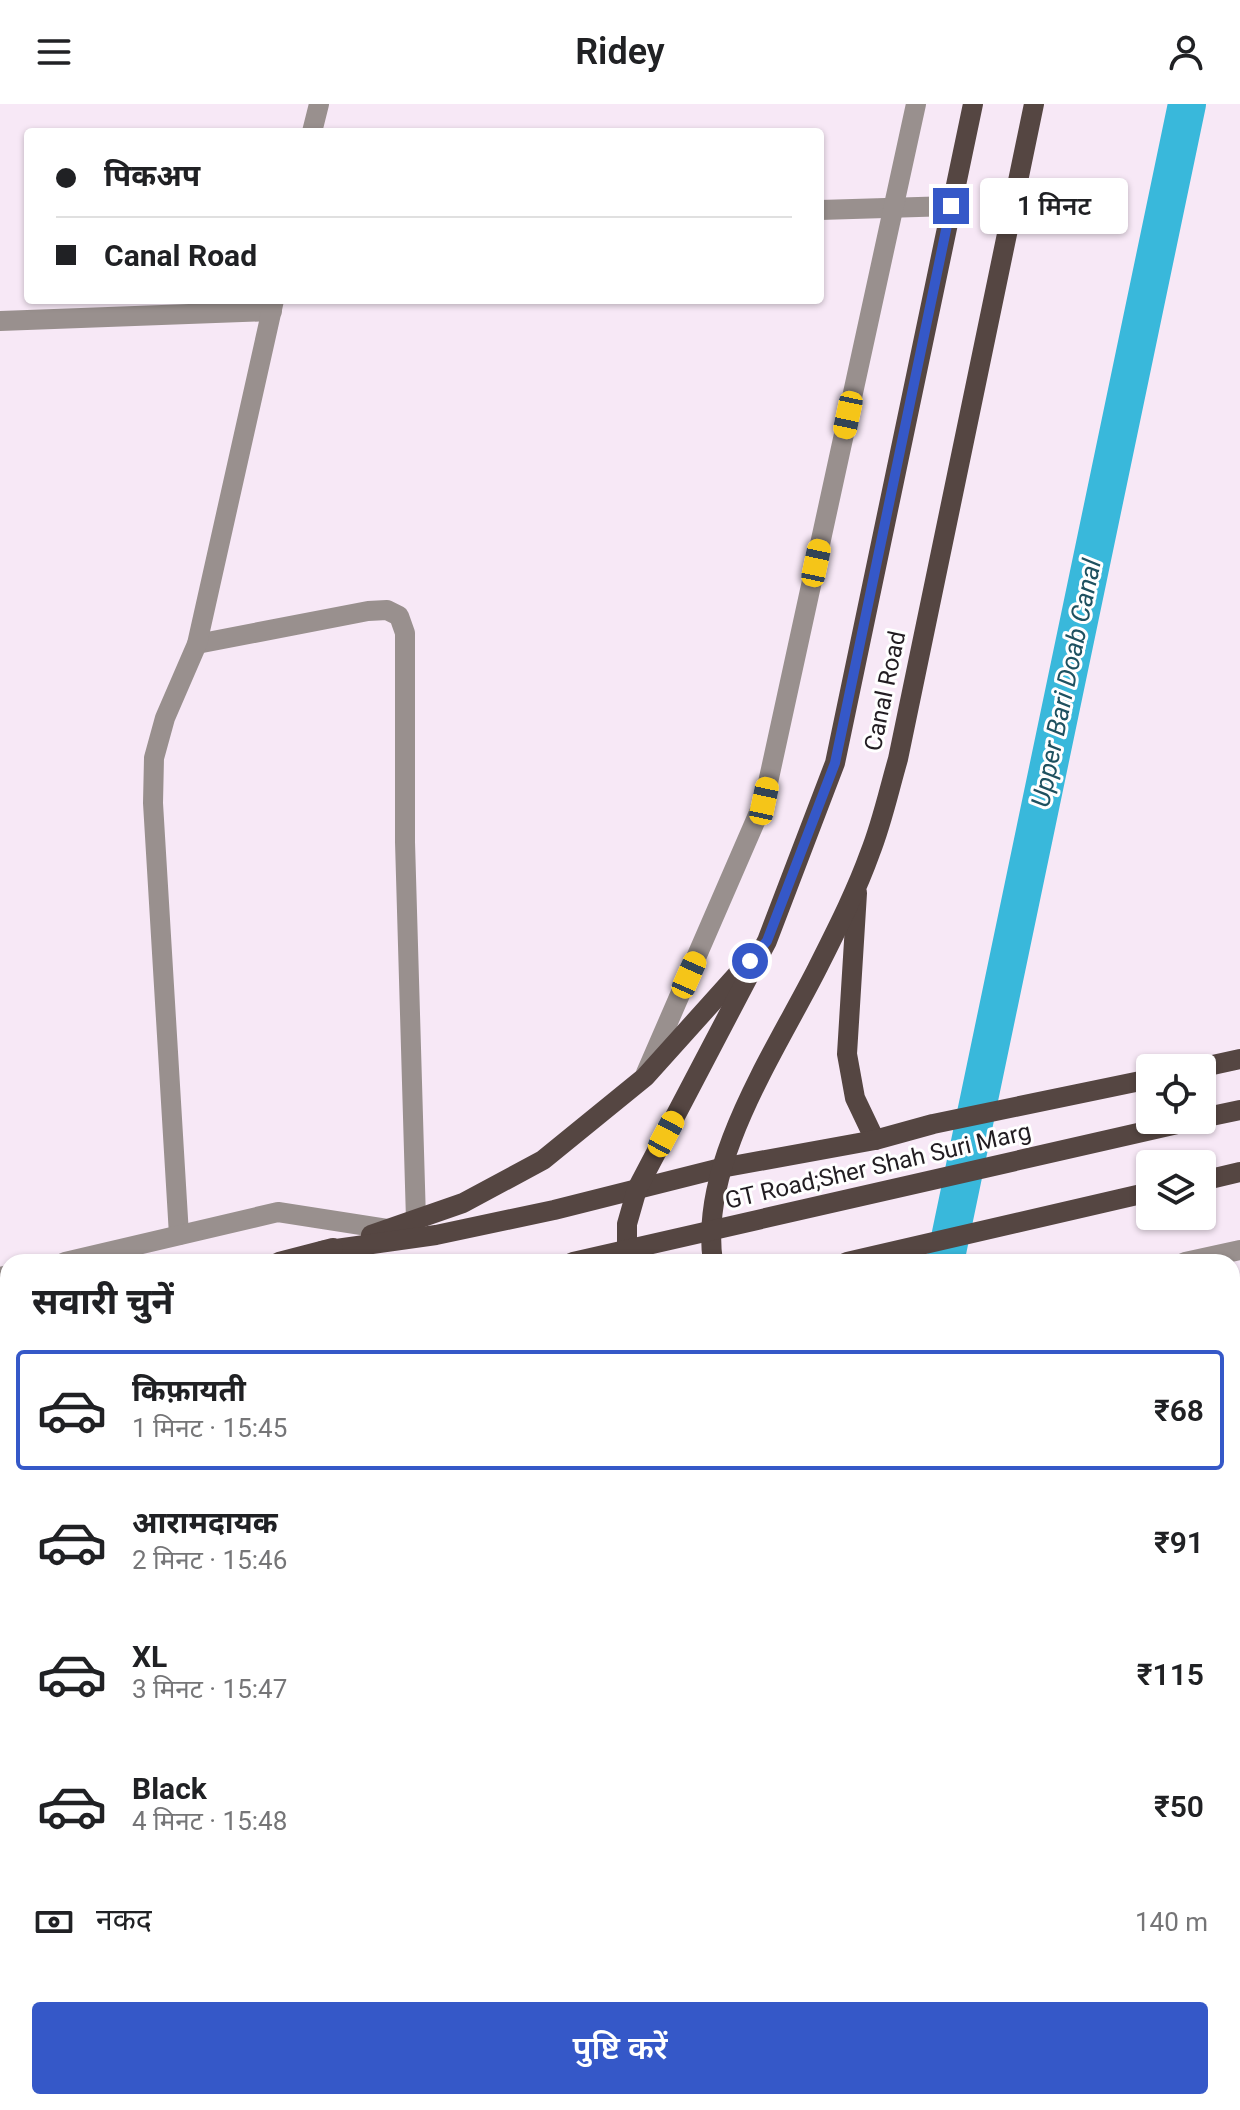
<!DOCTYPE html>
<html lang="hi">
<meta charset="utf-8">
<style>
:root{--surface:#fff;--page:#f2f2f2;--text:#202124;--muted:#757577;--line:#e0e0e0;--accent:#3558c8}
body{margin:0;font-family:Roboto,"Noto Sans Devanagari",sans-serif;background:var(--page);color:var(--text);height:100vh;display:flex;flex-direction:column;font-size:30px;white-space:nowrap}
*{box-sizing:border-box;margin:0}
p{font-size:26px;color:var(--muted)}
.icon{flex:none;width:44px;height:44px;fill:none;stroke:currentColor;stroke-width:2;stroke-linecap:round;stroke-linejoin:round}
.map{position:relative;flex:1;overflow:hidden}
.side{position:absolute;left:0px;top:1150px;width:1240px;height:856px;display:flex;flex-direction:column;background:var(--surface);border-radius:24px 24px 0 0;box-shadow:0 2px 6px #0004}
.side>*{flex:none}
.guide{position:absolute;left:24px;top:24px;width:800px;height:176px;border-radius:8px;box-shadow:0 2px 6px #0004;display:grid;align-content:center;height:176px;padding:0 32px;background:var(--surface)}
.tools{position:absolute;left:1136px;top:950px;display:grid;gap:16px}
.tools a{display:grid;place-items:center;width:80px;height:80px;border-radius:8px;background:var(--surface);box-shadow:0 2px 6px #0004;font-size:40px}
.end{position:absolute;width:36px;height:36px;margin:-18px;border:10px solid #3558c8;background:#fff;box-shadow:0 0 0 4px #fff}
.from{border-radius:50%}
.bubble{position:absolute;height:56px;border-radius:8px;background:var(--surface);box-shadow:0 2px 6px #0004;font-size:26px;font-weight:600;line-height:56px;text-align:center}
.car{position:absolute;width:24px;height:48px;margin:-24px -12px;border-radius:10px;box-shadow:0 0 6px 2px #0007;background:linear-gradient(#f5c518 24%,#345 0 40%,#f5c518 0 76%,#345 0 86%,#f5c518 0)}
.guide b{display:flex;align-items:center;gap:28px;height:76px;font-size:30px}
.guide b+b{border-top:2px solid var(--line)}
.guide i{width:20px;height:20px;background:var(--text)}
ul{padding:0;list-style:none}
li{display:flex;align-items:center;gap:24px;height:120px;margin:0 16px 12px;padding:0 16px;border:4px solid transparent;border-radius:8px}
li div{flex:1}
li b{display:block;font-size:30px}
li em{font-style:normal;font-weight:600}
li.on{border-color:var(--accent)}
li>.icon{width:72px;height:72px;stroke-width:1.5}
h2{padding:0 32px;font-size:36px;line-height:96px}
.pay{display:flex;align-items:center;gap:20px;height:88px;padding:0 32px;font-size:30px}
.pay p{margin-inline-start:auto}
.button{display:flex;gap:16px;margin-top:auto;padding:16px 32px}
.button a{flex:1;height:92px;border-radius:8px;background:var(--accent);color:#fff;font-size:32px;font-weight:600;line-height:92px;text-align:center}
header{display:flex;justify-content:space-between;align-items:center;height:104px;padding:0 32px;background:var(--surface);font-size:36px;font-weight:600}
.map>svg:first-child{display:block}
.water{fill:url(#water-ripples)}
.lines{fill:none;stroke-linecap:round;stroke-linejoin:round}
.canal{stroke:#39b8db;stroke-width:38}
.minor{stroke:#99908e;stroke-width:20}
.major{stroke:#554642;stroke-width:20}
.major-bridge{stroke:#554642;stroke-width:20}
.route{stroke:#3558c8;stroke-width:10}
.labels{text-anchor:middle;stroke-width:6;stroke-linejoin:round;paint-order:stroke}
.street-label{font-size:24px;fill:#221d22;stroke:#fff}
.water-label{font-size:26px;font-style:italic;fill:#1e5160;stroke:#fff}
</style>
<header><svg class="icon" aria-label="menu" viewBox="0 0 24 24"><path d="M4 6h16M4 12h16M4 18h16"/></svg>Ridey<svg class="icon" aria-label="person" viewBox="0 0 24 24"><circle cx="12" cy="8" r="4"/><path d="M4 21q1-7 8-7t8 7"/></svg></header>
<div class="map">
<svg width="1240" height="2006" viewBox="0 0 1240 2006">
<defs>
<pattern id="water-ripples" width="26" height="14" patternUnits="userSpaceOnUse" patternTransform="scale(2)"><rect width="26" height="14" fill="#39b8db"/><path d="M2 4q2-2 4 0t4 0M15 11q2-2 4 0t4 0" fill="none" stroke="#3095b1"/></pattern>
</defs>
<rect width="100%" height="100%" fill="#f7e8f6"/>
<path class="water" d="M30,1998H227L197,2006H34Z"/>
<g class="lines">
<g class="canal">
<path d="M945,1158L1187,0"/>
<path d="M767,2006L769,1998"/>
</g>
<g class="minor">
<path d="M312,28L319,0"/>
<path d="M820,106L951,102"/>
<path d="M0,217L272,207"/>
<path d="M197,540L368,507L387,506L399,512L405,529V738L416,1116"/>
<path d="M646,969L764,697L916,0"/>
<path d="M179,1131L153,699L154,654L165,614L197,540L274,196"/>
<path d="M65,1158L278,1108L387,1125"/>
<path d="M1185,1158L1240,1146"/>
<path d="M0,1173L8,1171"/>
<path d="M1232,1391L1240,1353"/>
<path d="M0,1421L8,1420"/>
<path d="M1236,1703L1240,1702"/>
<path d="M1237,1954L1240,1953"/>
<path d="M895,2006L897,1998"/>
<path d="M1102,2006L1104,1998"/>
</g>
<g class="major">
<path d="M857,789L847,950L855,994L875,1036"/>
<path d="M1199,964L1240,955"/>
<path d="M1202,1014L1240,1006"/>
<path d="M1202,1077L1240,1068"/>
<path d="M371,1131L463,1099L543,1056L645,973L744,863"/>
<path d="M322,1147L436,1131L554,1106L721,1064L875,1036L933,1020L1150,975"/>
<path d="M279,1158L333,1144"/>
<path d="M627,1158V1120L637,1085L767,837L835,659L973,0"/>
<path d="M713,1158C698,1061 775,948 817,865C836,827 856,788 870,749C882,719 889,686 898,655L1034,0"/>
<path d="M847,1158L1150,1088"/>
<path d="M0,1226L8,1224"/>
<path d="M0,1288L8,1286"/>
<path d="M0,1348L8,1346"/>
</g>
<path class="major-bridge" d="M573,1158L1195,1016"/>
</g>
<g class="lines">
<path class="route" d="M750,857L767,837L835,659L951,102"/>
</g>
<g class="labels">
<g class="street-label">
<text transform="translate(885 587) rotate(-78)" y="8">Canal Road</text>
<text transform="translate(878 1062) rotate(-13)" y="8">GT Road;Sher Shah Suri Marg</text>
</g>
<g class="water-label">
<text transform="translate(1066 579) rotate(-78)" y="9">Upper Bari Doab Canal</text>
</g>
</g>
</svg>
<div class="tools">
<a><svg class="icon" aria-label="locate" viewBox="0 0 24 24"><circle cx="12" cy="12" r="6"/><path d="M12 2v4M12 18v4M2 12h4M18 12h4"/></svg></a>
<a><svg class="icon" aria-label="layers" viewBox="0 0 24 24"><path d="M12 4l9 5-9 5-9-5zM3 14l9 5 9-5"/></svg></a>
</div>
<i class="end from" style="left:750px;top:857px"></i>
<i class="end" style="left:951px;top:102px"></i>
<div class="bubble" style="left:980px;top:74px;width:148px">1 मिनट</div>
<i class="car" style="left:848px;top:311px;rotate:192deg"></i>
<i class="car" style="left:816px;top:459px;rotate:12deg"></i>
<i class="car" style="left:764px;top:697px;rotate:12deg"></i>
<i class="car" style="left:689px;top:871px;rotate:24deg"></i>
<i class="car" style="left:666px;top:1030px;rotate:28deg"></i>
<div class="guide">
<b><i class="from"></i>पिकअप</b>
<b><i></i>Canal Road</b>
</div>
<section class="side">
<h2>सवारी चुनें</h2>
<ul>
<li class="on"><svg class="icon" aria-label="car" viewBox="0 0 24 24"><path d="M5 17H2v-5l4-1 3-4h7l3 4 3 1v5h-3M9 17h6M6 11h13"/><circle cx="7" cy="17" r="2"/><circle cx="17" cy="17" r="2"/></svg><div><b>किफ़ायती</b><p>1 मिनट · 15:45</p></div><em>₹68</em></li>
<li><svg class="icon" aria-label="car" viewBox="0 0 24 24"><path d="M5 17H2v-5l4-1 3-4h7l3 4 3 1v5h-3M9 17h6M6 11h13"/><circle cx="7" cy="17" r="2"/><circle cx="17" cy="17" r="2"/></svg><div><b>आरामदायक</b><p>2 मिनट · 15:46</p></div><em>₹91</em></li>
<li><svg class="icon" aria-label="car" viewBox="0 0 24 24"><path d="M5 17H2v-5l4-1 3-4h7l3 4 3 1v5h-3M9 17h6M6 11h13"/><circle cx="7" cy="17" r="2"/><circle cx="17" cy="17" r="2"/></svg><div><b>XL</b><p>3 मिनट · 15:47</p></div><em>₹115</em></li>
<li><svg class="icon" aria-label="car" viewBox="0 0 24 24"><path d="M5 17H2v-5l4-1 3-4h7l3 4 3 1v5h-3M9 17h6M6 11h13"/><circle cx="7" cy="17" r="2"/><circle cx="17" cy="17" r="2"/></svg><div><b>Black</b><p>4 मिनट · 15:48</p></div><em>₹50</em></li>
</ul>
<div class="pay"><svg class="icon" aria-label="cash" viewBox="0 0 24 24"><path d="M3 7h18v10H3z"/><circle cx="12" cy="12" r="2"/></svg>नकद<p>140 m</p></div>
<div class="button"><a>पुष्टि करें</a></div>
</section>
</div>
